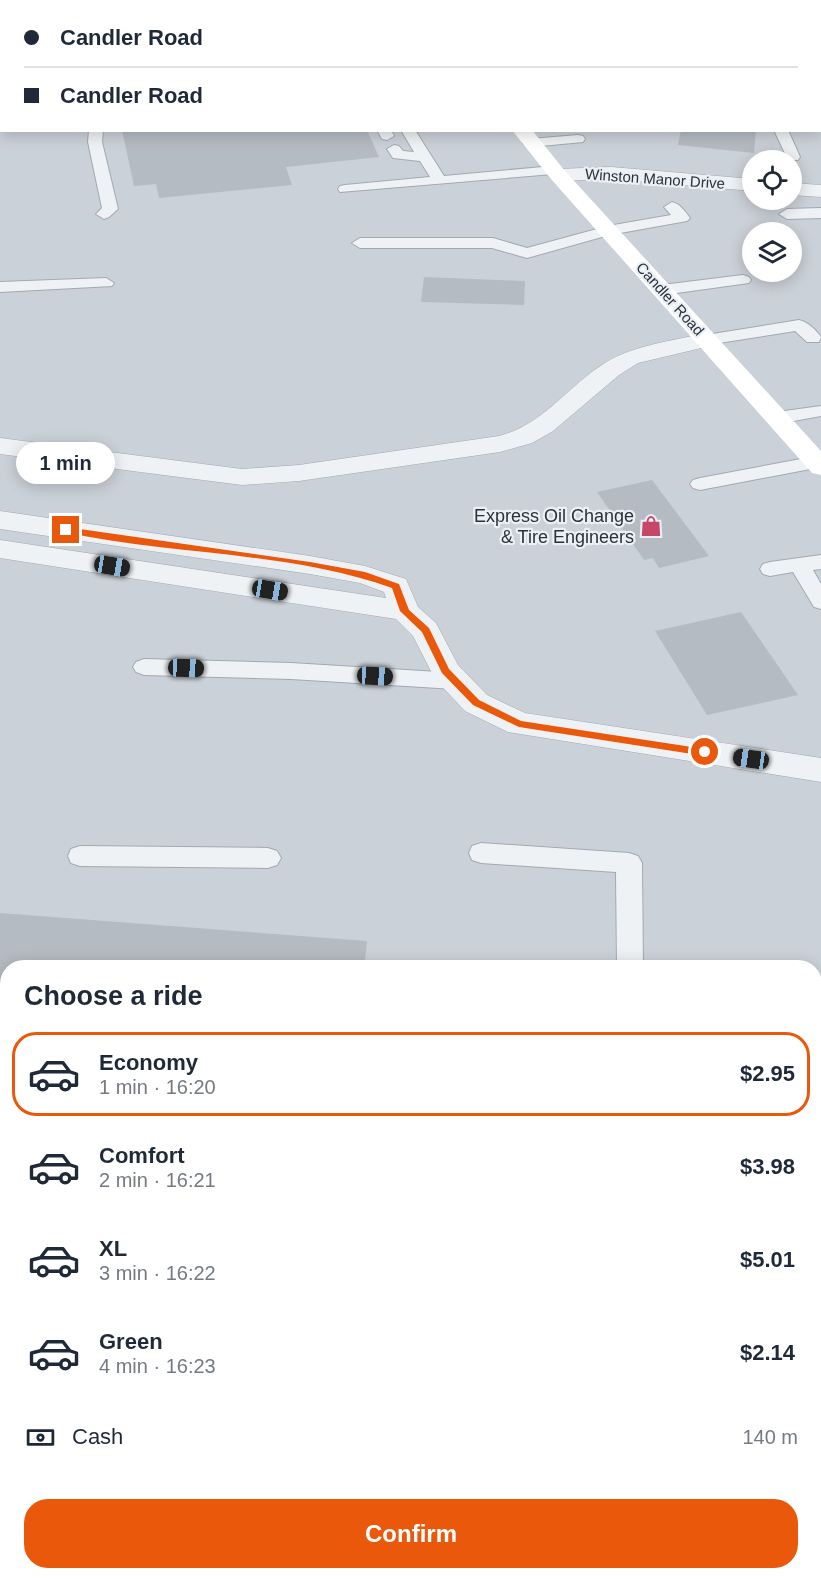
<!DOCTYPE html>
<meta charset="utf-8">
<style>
:root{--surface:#fff;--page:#f6f6f7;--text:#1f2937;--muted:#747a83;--line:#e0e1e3;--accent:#ea580c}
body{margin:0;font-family:Arial,sans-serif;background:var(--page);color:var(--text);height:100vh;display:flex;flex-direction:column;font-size:22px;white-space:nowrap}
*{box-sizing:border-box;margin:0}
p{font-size:20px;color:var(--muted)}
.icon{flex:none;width:33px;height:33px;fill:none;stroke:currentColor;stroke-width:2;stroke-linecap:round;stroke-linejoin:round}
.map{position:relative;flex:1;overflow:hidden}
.details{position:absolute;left:0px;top:960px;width:822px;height:620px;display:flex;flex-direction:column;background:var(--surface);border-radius:24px 24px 0 0;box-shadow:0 3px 15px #0003}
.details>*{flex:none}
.banner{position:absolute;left:0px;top:0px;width:822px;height:132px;box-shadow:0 3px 15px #0003;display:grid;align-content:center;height:132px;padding:0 24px;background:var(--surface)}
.controls{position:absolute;left:742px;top:150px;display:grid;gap:12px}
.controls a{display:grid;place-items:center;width:60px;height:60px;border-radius:50%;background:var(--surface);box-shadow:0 3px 15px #0003;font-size:30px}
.end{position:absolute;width:27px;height:27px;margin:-14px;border:8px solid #ea580c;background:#fff;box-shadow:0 0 0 3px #fff}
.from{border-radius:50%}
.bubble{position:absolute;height:42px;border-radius:21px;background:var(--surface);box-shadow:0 3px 15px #0003;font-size:20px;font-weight:600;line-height:42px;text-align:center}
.car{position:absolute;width:18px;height:36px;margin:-18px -9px;border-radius:8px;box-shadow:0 0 4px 2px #0007;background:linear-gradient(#222 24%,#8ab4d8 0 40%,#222 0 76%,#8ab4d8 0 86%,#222 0)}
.banner b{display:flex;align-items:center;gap:21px;height:57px;font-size:22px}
.banner b+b{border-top:2px solid var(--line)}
.banner i{width:15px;height:15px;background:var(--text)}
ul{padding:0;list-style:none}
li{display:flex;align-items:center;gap:18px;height:84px;margin:0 12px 9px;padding:0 12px;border:3px solid transparent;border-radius:24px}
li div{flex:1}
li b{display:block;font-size:22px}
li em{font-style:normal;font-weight:600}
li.active{border-color:var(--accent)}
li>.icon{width:54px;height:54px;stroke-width:1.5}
h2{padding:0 24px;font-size:27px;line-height:72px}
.pay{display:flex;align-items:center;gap:15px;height:66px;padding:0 24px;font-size:22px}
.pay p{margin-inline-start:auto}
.action{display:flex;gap:12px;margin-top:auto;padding:12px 24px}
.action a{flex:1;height:69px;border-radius:24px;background:var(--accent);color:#fff;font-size:24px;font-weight:600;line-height:69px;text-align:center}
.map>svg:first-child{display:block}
.built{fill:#cbd1d8;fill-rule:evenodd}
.building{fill:#b5bbc2}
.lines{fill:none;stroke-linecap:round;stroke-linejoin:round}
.lane-casing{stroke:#a3a9b0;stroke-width:2}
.street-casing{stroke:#a3a9b0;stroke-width:1}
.lane{fill:#eff2f5;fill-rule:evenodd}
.street{fill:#eff2f5;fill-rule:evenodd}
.secondary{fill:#fff;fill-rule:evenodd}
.route{fill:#ea580c}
.labels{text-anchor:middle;stroke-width:4.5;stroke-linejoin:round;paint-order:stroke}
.far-street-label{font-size:15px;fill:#28313c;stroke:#ecf0f4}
.poi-label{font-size:18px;fill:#28313c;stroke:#ecf0f4;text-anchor:end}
</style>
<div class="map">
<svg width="821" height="1579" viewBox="0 0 821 1579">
<rect width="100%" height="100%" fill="#dde1e6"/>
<path class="built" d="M0,0L815,1L2,2V130H820L821,6V1579H0ZM753,160H792V200H753ZM753,232H792V272H753ZM8,968H814V1572H8Z"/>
<g class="building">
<path d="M122,130H367L379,157L286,167L292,185L159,198L156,184L134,186Z"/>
<path d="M681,130H756L754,153L678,145Z"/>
<path d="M424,277L525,281L524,305L421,302Z"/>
<path d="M652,480L709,556L659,568L653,558L644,560L597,492Z"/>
<path d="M741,612L798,695L707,715L655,631Z"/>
<path d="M0,913L367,941L364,968H8V987H0Z"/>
<path d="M0,1090L8,1091V1572H301L300,1579H0Z"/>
<path d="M814,1167L821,1168V1238L814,1236Z"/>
<path d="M821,1344V1388L814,1372V1345Z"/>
<path d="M821,1462V1563L814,1565V1463Z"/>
</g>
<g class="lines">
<defs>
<g id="lane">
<path d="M45,0H58L59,2H46Z"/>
<path d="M360,0H372L373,2H361Z"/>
<path d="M395,0H415L394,2Z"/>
<path d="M427,0H459L426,2Z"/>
<path d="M0,117H2L0,126Z"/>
<path d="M89,130H103L102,142L118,209L109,217L104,219L96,214L102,208L88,142Z"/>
<path d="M377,130H391L394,136L387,140L382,139Z"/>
<path d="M401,130H415L444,176L553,166L560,170L553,174L340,192L338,189L340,186L345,185L430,177L420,161L393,158L387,149L394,145L399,146L403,151L414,152Z"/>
<path d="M774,130H788L800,157L798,160H788Z"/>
<path d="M578,135L583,136L585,139L583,142L530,147L523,143L530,139Z"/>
<path d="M672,202C680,204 685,211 690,218L687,221L609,235L527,258L492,248H360L352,243L360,238H493L527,248L608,226L671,215L664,207Z"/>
<path d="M821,208V218L787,219L779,214L787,209Z"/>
<path d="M743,275L749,277L751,280L749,283L662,295L654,290L662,285Z"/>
<path d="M106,278L114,283L112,286L0,292V282Z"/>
<path d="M799,320C808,322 816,330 821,337L819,342H807L795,331L706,345L700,344L697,340L700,336L706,335Z"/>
<path d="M821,406V416L777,424L770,422L768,418L770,414L777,412Z"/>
<path d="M817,456L821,457V467L700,490L693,488L690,484L693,480L700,478Z"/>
<path d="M821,555V569L813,570L821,584V609L814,607L793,572L770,576L763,574L760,569L763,564L770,562Z"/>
<path d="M144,659L291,663L455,673L463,675L466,681L463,687L455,689L291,679L144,675L136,672L133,667L136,662Z"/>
<path d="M481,843L629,853L638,856L642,863L643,968H617L616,872L481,863L472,860L469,853L472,846Z"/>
<path d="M80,846L268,848L277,851L281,858L277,865L268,868L80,866L71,863L68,856L71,849Z"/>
<path d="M0,1009L8,1010V1034L0,1033Z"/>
<path d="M814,1100L821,1101V1127L814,1126Z"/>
<rect x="814" y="1274" width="7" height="32"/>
<path d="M821,1420V1454L814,1456V1422Z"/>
</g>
<g id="street">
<path d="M803,0H820L821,3L804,2Z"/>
<path d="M611,167L753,179V191L611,179L558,181L551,179L548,175L551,171L558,169Z"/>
<path d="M792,183L821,185V197L792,195Z"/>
<path d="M706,333L714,335L718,340L714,345L638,363L619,375L553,431L532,443L500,452L299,481L242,485L0,454V438L242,469L299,465L499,436C543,425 568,386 605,363C634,345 672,341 706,333Z"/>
<path d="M0,511L310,556L365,566L406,579L418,607L436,623L458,665L487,695L525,713L821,758V782L508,732L465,711L435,679L413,636L396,619L0,558V540L386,598L384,592L360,583L310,574L0,529Z"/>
</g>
</defs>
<use href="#lane" class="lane-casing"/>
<use href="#street" class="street-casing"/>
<use href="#lane" class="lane"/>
<use href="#street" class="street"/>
<g class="secondary">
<path d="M417,0H433L434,2H417Z"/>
<path d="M512,130H532L565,171L821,451V475L812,473L551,179Z"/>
</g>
</g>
<path class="route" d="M66,527L310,562L365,572L399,584L409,610L429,628L449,669L479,700L521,721L705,749L710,752L705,756L519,727L473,705L442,673L422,632L400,611L392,588C287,551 171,555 63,532L62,530Z"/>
<defs>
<symbol id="shop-bare" viewBox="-9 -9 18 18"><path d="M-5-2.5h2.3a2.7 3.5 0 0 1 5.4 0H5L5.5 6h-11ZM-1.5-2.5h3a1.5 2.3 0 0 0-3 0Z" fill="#c54867" stroke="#ecf0f4" stroke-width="2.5" paint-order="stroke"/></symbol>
</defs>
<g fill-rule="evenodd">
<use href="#shop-bare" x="636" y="511" width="30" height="30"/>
</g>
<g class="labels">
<g class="far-street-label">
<text transform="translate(655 179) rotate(4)" y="5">Winston Manor Drive</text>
<text transform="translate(670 299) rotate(48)" y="5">Candler Road</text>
</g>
<g class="poi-label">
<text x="634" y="522">Express Oil Change<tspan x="634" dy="21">&amp; Tire Engineers</tspan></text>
</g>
</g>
</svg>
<div class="controls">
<a><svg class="icon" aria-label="locate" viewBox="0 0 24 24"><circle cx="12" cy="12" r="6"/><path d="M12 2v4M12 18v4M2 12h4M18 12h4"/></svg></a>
<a><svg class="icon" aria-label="layers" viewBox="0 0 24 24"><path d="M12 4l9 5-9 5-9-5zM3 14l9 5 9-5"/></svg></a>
</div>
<i class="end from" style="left:705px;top:752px"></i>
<i class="end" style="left:66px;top:530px"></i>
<div class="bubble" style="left:16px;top:442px;width:99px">1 min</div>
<i class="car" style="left:112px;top:566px;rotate:99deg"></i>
<i class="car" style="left:270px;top:590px;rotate:99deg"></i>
<i class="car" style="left:186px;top:668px;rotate:92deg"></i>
<i class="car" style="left:375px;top:676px;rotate:93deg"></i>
<i class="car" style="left:751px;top:759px;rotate:278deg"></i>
<div class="banner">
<b><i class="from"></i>Candler Road</b>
<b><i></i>Candler Road</b>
</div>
<section class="details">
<h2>Choose a ride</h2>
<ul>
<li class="active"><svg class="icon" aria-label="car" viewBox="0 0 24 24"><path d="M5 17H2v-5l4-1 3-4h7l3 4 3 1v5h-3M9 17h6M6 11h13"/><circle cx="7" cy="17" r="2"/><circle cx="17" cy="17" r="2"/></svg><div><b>Economy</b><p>1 min · 16:20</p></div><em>$2.95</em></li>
<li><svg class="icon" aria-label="car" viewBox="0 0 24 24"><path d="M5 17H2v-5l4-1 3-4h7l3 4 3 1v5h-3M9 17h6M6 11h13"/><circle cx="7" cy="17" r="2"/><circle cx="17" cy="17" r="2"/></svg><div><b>Comfort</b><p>2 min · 16:21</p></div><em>$3.98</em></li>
<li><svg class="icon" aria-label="car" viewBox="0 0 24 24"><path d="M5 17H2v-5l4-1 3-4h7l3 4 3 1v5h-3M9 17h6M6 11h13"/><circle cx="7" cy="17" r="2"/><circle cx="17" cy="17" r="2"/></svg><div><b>XL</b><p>3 min · 16:22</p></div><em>$5.01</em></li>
<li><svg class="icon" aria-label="car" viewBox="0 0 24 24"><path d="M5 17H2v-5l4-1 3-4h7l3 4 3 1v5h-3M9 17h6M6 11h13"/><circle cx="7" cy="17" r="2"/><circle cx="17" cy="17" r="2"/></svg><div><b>Green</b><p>4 min · 16:23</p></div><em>$2.14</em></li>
</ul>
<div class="pay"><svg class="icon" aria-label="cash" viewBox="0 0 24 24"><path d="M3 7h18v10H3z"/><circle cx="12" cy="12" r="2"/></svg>Cash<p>140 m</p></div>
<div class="action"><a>Confirm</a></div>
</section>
</div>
